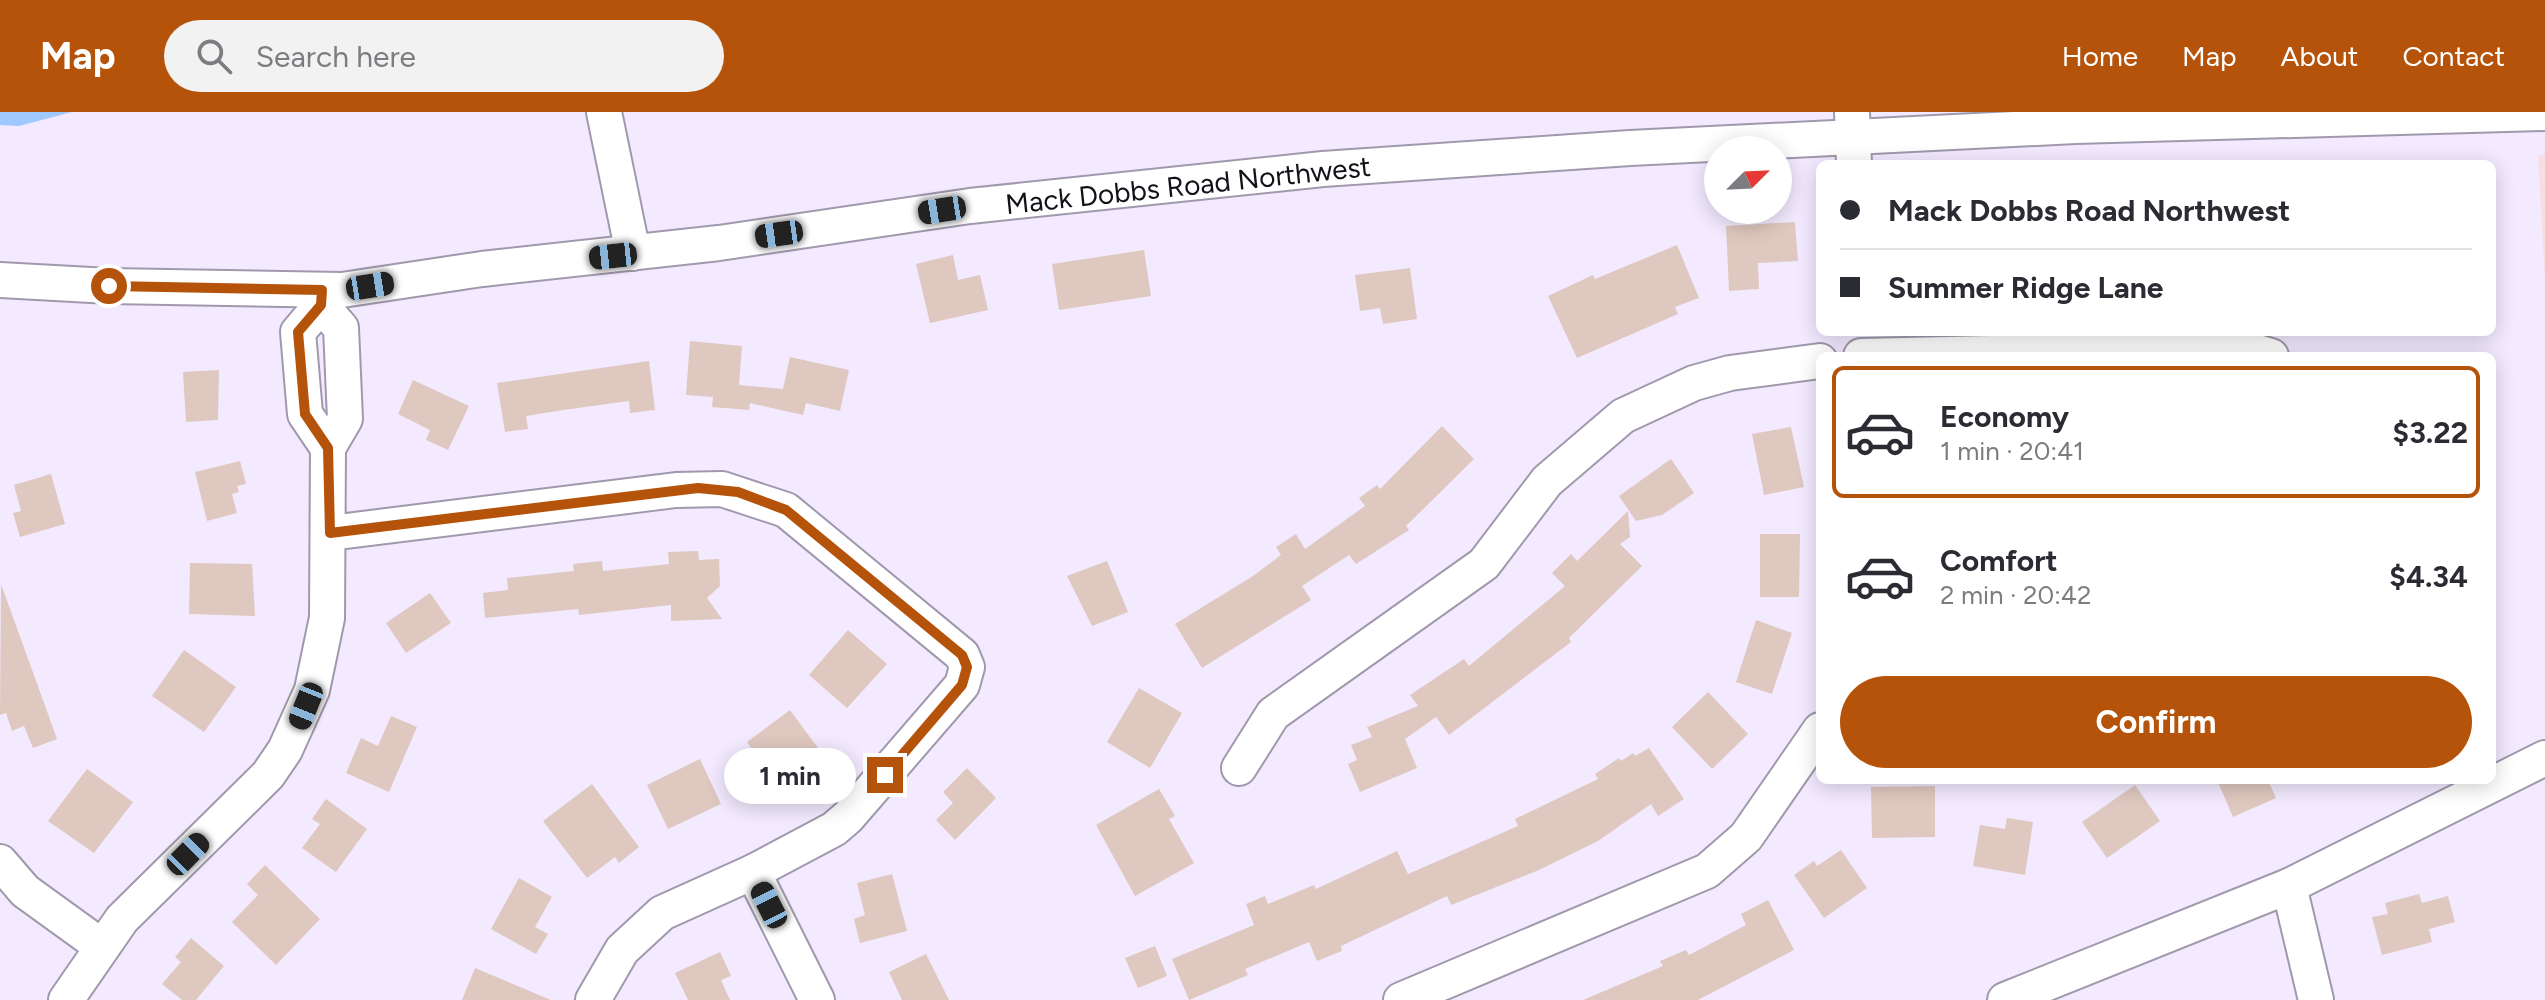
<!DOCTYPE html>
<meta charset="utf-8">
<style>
:root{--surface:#fff;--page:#f2f2f3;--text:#2b2b33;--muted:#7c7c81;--line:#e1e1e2;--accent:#b45309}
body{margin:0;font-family:Figtree,sans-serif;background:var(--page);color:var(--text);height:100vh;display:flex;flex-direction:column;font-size:30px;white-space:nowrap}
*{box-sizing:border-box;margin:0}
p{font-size:26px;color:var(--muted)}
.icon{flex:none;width:44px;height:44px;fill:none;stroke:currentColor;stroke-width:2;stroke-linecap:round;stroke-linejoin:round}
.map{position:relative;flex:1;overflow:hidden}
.panel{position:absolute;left:1816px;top:240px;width:680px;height:432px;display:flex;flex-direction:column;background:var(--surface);border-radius:12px;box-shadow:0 4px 20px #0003}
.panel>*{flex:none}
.hud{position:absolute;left:1816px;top:48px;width:680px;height:176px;border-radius:12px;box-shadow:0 4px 20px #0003;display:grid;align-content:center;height:176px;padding:0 24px;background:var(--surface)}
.needle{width:52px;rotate:66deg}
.buttons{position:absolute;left:1704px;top:24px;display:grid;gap:16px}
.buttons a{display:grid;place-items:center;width:88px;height:88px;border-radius:50%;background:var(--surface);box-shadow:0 4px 20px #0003;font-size:40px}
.end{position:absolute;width:36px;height:36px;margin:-18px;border:10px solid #b45309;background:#fff;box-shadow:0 0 0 4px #fff}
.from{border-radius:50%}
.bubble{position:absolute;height:56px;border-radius:28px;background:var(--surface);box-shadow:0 4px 20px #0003;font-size:26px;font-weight:700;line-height:56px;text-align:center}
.car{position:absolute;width:24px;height:48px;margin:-24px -12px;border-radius:10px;box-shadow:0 0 6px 2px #0007;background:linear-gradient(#222 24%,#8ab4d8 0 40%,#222 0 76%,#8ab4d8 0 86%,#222 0)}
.hud b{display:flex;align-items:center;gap:28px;height:76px;font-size:30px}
.hud b+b{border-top:2px solid var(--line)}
.hud i{width:20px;height:20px;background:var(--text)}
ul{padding:14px 0 0;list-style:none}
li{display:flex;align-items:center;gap:24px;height:132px;margin:0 16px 12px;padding:0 8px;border:4px solid transparent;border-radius:12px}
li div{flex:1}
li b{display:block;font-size:30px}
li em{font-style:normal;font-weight:700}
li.selected{border-color:var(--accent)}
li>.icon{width:72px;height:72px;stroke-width:1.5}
.button{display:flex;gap:16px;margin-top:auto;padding:16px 24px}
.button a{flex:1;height:92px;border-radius:48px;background:var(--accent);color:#fff;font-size:32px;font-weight:700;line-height:92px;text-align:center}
header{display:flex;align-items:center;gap:48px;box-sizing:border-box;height:112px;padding:0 40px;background:var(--accent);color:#fff}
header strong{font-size:38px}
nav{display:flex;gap:44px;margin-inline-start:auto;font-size:28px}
.search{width:560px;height:72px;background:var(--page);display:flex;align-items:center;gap:20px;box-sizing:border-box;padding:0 28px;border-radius:44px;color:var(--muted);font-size:30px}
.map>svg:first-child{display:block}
.commercial{fill:#f7dde4}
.water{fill:#9fc8ff}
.building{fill:#dfc8bf}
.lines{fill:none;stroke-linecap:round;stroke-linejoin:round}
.minor-casing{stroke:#a099ac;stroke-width:38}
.minor{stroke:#fff;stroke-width:34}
.route{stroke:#b45309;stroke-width:10}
.labels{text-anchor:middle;stroke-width:7;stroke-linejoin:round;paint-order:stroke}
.street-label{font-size:28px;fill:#131017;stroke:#fff}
</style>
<header>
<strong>Map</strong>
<div class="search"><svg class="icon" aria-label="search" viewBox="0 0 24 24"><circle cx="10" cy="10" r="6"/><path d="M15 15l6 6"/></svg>Search here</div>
<nav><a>Home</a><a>Map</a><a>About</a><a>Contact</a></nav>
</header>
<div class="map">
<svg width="2545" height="888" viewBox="0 0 2545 888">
<rect width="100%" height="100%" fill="#f3eaff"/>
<path class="commercial" d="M2545,42V170L2538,43Z"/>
<path class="water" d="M0,0H72L19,14L0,13Z"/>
<g class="building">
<path d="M1795,110L1798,149L1758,151L1759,177L1729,179L1726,114Z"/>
<path d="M1677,133L1699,186L1675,195L1678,202L1577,246L1548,184L1593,163L1595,167Z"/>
<path d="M1144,138L1151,184L1059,198L1052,152Z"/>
<path d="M953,143L958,168L980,163L988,198L930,211L916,152Z"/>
<path d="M1410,156L1417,207L1383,212L1380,196L1360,199L1355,163Z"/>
<path d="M690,229L742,234L739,273L783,277L790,245L849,258L840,299L806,291L803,303L750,291L749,298L712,295L713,285L686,283Z"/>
<path d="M649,249L655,298L630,301L629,289L563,298L526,304L528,317L505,320L497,271Z"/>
<path d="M219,258L218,308L186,310L183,260Z"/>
<path d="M413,268L469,294L448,338L426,328L430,318L398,302Z"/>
<path d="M1442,314L1474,347L1406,414L1409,418L1356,452L1349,443L1302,474L1311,488L1202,556L1175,512L1253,464L1281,443L1276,435L1296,422L1305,437L1365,394L1359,386L1377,373L1380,377Z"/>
<path d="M1791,315L1804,375L1764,383L1752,322Z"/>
<path d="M1671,347L1694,381L1662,403L1636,409L1619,384Z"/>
<path d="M240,349L246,372L237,374L239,380L232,382L237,401L207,409L195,360Z"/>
<path d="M51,362L65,412L20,425L13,401L21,399L14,373Z"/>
<path d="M1628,399L1630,425L1620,432L1642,454L1569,526L1571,530L1449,623L1436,605L1405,627L1417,656L1360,680L1348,652L1357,648L1351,633L1372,625L1367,615L1418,594L1410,583L1464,547L1469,554L1565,474L1552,461L1571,442L1577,449Z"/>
<path d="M1760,422H1800L1799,485H1760Z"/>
<path d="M698,439L699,448L719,447L720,474L707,486L722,507L671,509V493L579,503L578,497L485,506L483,481L508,478L507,466L574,459L573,452L602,449L603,459L669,452L668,440Z"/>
<path d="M1107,449L1128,500L1092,514L1067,464Z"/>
<path d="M190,451L252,452L255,504L189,502Z"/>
<path d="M1,472L57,627L33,636L24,614L12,619L6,601L0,603Z"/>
<path d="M430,481L451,511L406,541L386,511Z"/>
<path d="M1756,508L1792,521L1772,582L1736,570Z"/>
<path d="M848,518L887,552L847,596L809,563Z"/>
<path d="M184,538L236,575L204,620L152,584Z"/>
<path d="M1139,576L1182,601L1150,656L1107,630Z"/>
<path d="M1708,580L1748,622L1712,657L1672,615Z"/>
<path d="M790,598L818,636L764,676L748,655L759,647L747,630Z"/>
<path d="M391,604L417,615L389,680L346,661L361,626L378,634Z"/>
<path d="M1649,636L1684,687L1658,704L1651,692L1598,729L1539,758L1451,793L1447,784L1341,834L1342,839L1317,849L1309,830L1245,857L1248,863L1189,888L1172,847L1254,813L1246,792L1265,784L1268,792L1314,773L1316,777L1397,739L1408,762L1518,714L1515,707L1598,667L1595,662L1619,646L1621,649L1633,641L1635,644Z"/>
<path d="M700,647L721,692L668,717L647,673Z"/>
<path d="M967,656L996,686L955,728L936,708L953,691L943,680Z"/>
<path d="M87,657L133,690L94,741L48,709Z"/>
<path d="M2217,668H2268L2276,686L2233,705Z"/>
<path d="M592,672L639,735L619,751L615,745L587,766L543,709Z"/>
<path d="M2135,673L2160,709L2107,746L2082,710Z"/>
<path d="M1935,674V725L1872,726L1871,675Z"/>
<path d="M1159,677L1175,704L1169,707L1194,751L1135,784L1096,713Z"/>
<path d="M326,687L367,717L336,760L302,736L320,712L312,707Z"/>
<path d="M2007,706L2033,710L2025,763L1973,754L1980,713L2005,717Z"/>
<path d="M1841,738L1867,776L1824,806L1794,763L1814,749L1817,754Z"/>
<path d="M265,753L320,807L276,853L232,810L258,783L247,772Z"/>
<path d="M892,762L907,819L860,831L854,807L865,803L857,771Z"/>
<path d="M519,766L552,785L535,815L548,822L536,842L491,817Z"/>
<path d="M2419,782L2422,791L2448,784L2455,810L2429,817L2432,830L2382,843L2372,805L2388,802L2385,791Z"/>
<path d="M1768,788L1794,838L1698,888H1583L1663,854L1660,849L1686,838L1689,843L1746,813L1741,802Z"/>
<path d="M191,826L224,854L196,888H182L162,872L181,850L175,845Z"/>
<path d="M1155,834L1167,864L1138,876L1125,846Z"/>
<path d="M720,840L731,864L721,868L730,888H688L675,861Z"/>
<path d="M926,842L949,888H902L889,860Z"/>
<path d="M475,856L551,888H462Z"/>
</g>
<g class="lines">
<defs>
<g id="minor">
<path d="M604,0L633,141"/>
<path d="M1852,0L1854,52"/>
<path d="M0,168L109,174L342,178L482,157L719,131L970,94L1323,57L1630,36L2075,14L2545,1"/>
<path d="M322,178L321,193L298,220L305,302L328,336"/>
<path d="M1861,244L2240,235L2271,244"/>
<path d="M330,421L676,378L722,377L786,398L962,543L967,555L962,573L848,705L834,717L753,760L662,801L622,838L593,888"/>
<path d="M1239,656L1273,602L1484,452L1547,369L1623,304L1694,271L1730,261L1820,249"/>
<path d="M0,750L25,779L101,834"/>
<path d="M753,760L817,888"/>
<path d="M2289,774L2316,888"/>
<path d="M66,888L122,807L268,663L285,638L312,578L327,506L328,336L345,307L341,216L321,193"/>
<path d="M1401,888L1707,759L1746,725L1820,618"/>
<path d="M2005,888L2289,774L2545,646"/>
</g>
</defs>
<use href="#minor" class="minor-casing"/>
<use href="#minor" class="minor"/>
</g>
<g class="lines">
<path class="route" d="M109,174L322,178L321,193L298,220L305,302L328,336L330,421L698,376L738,380L786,398L962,543L967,555L962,573L885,663"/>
</g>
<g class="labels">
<g class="street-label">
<text transform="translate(1188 73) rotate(-6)" y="10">Mack Dobbs Road Northwest</text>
</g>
</g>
</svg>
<div class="buttons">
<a><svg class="needle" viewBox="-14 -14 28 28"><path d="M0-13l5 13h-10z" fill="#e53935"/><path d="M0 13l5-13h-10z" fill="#7c7c81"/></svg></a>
</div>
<i class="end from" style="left:109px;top:174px"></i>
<i class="end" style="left:885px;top:663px"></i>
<div class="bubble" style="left:724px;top:636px;width:132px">1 min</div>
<i class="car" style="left:942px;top:98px;rotate:261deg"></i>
<i class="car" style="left:779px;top:122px;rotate:262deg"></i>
<i class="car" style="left:613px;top:144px;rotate:264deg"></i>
<i class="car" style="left:370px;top:174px;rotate:81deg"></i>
<i class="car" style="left:306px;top:594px;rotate:202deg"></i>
<i class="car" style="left:188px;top:742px;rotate:45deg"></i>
<i class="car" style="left:769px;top:793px;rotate:333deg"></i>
<div class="hud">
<b><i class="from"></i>Mack Dobbs Road Northwest</b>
<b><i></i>Summer Ridge Lane</b>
</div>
<section class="panel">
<ul>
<li class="selected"><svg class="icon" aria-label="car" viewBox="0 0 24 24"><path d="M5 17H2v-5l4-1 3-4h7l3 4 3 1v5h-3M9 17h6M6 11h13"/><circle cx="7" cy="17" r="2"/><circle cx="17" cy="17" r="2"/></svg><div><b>Economy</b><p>1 min · 20:41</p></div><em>$3.22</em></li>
<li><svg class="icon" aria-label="car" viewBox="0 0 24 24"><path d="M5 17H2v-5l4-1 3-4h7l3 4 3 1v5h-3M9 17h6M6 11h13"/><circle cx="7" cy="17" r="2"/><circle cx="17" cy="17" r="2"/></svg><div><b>Comfort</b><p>2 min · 20:42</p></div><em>$4.34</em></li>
</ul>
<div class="button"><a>Confirm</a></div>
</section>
</div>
